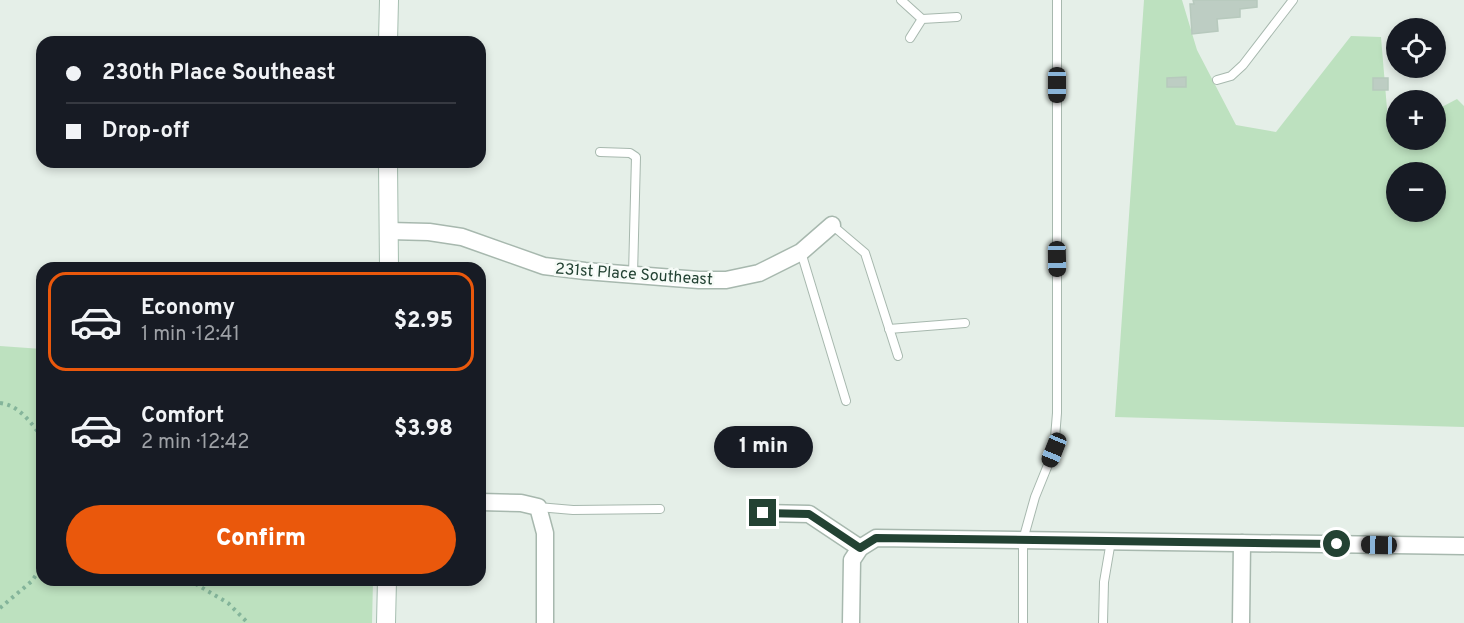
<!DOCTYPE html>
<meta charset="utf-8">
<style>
:root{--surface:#171b24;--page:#242831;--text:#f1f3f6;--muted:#9ea1a6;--line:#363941;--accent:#ea580c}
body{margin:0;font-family:Overpass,sans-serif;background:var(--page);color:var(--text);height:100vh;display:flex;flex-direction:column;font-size:22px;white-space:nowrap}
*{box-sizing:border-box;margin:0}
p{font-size:20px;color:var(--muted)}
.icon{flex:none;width:33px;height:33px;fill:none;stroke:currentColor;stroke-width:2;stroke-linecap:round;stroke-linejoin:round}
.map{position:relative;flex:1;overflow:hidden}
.side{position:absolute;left:36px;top:262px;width:450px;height:324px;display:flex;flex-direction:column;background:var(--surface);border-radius:18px;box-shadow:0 3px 9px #0003}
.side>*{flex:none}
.banner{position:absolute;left:36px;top:36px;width:450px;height:132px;border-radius:18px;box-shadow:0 3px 9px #0003;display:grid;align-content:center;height:132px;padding:0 30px;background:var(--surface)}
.buttons{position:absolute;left:1386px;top:18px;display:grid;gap:12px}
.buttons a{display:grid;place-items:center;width:60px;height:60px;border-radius:50%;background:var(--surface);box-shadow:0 3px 9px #0003;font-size:30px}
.end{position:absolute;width:27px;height:27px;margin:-14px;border:8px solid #234233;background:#fff;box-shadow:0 0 0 3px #fff}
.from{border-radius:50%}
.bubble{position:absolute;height:42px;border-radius:21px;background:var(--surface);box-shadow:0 3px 9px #0003;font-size:20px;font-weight:800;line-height:42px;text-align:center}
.car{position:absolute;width:18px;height:36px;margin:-18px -9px;border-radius:8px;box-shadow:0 0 4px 2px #0007;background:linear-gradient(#222 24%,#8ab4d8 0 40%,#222 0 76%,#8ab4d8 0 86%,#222 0)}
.banner b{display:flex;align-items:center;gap:21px;height:57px;font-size:22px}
.banner b+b{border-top:2px solid var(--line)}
.banner i{width:15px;height:15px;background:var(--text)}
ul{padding:10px 0 0;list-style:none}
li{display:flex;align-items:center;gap:18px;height:99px;margin:0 12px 9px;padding:0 18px;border:3px solid transparent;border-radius:18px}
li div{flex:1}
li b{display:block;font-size:22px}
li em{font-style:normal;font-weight:800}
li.on{border-color:var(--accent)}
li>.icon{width:54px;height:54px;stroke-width:1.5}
.primary-button{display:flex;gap:12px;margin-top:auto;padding:12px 30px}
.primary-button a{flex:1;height:69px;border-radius:36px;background:var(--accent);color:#fff;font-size:24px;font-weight:800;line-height:69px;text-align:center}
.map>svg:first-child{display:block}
.green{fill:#bde1bf;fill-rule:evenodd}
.building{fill:#bdcdc3;stroke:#b7c9bd;stroke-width:1.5}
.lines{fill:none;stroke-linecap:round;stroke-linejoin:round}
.lane-casing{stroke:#a7b8ae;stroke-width:10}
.street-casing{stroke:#a7b8ae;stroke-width:19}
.secondary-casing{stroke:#a6beb0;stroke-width:20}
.path{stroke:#84b49a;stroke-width:4;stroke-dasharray:3 4.5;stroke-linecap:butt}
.lane{stroke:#fff;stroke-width:8}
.street{stroke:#fff;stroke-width:16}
.secondary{stroke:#fff;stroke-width:18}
.route{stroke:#234233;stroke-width:8}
.labels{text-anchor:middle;stroke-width:5;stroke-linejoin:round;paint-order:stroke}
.street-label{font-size:16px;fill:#234233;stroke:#f6fbf7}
</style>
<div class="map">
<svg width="1464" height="623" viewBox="0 0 1464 623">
<rect width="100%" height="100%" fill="#e5efe8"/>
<g class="green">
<path d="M1144,0H1182L1197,50L1236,125L1276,132L1351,36L1381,37L1389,133L1396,130V140H1436V110L1457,99L1464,106V427L1115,417ZM1396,172H1436V212H1396Z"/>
<path d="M0,346L42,349V580L373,581L372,623H0Z"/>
</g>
<g class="building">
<path d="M1193,0H1257V7L1240,9V17L1217,19L1218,31L1192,34L1190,4H1194Z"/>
<path d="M1186,77V87H1167V78Z"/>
<rect x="1373" y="78" width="15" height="12"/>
</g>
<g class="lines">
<defs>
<g id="lane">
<path d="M901,0L922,19"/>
<path d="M910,38L922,19L957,17"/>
<path d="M1217,80L1231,76L1243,65L1293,0"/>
<path d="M600,152L630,153L636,157L633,275"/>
<path d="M832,225L865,253L898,356"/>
<path d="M801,252L846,401"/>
<path d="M889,329L965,323"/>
<path d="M538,507L573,510L660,509"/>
<path d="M1023,623V540L1035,497L1054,450L1057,413V0"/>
<path d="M1103,623L1104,582L1111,541"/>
</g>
<g id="street">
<path d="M389,231L429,232L462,237L544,266L585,271L699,280H726L759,273L801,252L832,225"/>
<path d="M480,502L521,503L538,507L545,533V623"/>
<path d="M763,513L809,514L860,548"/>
<path d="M851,623L852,560L860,548L876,538L1464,546"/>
<path d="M1241,623L1242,543"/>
</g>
<g id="secondary">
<path d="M388,42L389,0"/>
<path d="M388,162L389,268"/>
<path d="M386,623L387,580"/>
</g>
</defs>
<use href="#lane" class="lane-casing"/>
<use href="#street" class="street-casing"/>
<use href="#secondary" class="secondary-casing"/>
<g class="path">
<path d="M0,403C19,405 31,423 42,437"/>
<path d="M189,580L228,603L248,623"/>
<path d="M0,608L32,581L42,566"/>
</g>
<use href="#lane" class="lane"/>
<use href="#street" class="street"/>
<use href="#secondary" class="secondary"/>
</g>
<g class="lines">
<path class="route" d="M763,513L809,514L860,548L876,538L1337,544"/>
</g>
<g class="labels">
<g class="street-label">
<text transform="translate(634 273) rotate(4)" y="6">231st Place Southeast</text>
</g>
</g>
</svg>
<div class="buttons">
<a><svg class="icon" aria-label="locate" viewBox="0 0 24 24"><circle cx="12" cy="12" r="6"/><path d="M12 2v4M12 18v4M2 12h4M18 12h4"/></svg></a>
<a>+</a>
<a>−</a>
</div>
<i class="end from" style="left:1337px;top:544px"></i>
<i class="end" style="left:763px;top:513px"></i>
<div class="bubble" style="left:714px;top:426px;width:99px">1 min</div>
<i class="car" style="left:1057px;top:85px;rotate:180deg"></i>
<i class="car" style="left:1057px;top:259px;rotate:179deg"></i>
<i class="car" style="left:1054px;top:450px;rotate:202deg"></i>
<i class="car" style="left:1379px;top:545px;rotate:271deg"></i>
<div class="banner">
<b><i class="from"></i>230th Place Southeast</b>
<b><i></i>Drop-off</b>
</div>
<section class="side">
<ul>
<li class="on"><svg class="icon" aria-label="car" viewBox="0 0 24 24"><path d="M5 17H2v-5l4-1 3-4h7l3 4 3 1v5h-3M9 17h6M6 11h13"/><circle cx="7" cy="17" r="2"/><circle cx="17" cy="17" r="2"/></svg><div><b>Economy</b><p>1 min · 12:41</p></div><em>$2.95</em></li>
<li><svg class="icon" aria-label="car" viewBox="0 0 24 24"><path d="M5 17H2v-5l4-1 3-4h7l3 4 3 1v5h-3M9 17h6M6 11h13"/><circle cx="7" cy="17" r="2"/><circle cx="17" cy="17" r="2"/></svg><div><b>Comfort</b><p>2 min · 12:42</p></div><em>$3.98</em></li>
</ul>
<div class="primary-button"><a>Confirm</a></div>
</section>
</div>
